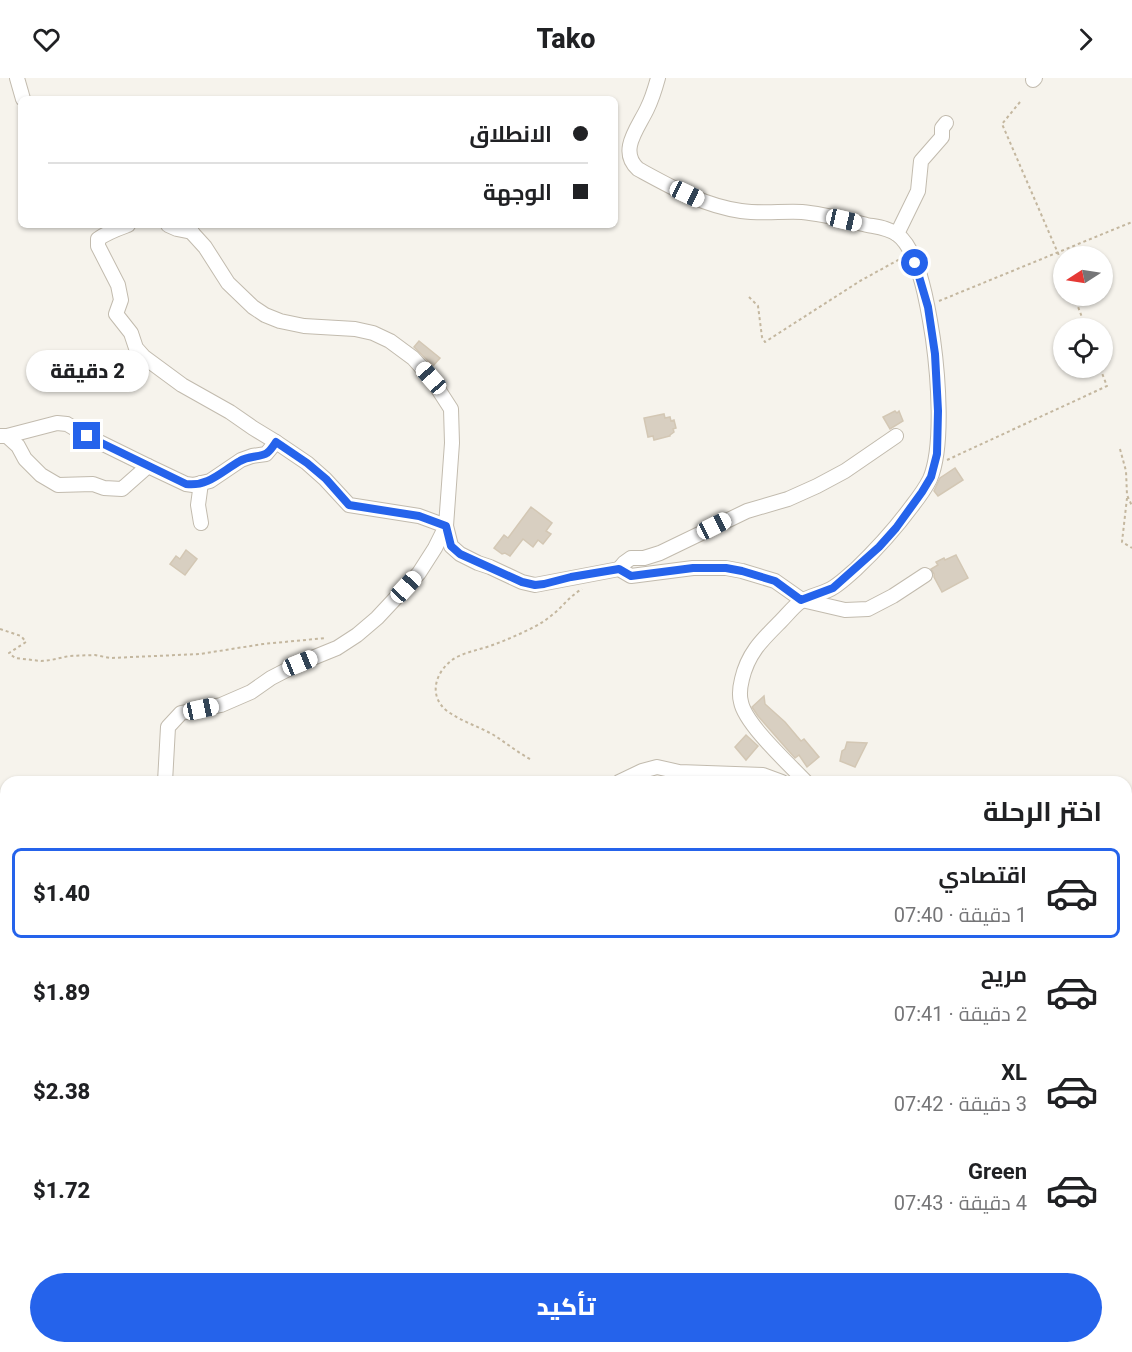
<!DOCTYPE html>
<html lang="ar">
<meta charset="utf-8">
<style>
:root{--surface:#fff;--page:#f2f2f2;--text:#202124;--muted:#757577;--line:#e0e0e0;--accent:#2563eb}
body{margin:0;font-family:Roboto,Cairo,sans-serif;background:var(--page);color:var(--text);direction:rtl;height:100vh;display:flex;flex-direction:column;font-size:22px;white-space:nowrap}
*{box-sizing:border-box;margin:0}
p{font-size:20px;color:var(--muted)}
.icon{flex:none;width:33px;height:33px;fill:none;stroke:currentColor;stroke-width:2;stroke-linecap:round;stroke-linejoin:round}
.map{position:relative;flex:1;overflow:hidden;direction:ltr}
.panel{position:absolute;left:0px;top:698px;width:1132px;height:578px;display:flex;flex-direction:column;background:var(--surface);border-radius:18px 18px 0 0;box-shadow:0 2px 4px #0004;direction:rtl}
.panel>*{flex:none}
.top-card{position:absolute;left:18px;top:18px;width:600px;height:132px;border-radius:9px;box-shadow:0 2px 4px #0004;direction:rtl;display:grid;align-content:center;height:132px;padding:0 30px;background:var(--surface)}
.needle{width:39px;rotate:258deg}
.buttons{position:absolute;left:1053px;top:168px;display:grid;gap:12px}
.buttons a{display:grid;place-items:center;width:60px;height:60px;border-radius:50%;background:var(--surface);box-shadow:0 2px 4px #0004;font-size:30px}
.end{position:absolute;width:27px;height:27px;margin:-14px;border:8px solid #2563eb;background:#fff;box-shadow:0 0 0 3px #fff}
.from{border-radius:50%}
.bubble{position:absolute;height:42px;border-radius:21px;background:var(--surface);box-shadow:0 2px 4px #0004;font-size:20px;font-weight:800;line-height:42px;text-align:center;direction:rtl}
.car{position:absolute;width:18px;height:36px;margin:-18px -9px;border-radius:8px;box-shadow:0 0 4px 2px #0007;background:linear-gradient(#fff 24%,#345 0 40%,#fff 0 76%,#345 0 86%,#fff 0)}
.top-card b{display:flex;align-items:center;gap:21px;height:57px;font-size:22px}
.top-card b+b{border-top:2px solid var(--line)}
.top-card i{width:15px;height:15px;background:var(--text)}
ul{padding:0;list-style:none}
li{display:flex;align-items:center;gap:18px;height:90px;margin:0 12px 9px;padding:0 18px;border:3px solid transparent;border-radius:9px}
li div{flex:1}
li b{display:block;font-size:22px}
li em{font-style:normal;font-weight:800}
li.active{border-color:var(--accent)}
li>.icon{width:54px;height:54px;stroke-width:1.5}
h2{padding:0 30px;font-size:27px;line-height:72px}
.cta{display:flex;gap:12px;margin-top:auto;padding:12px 30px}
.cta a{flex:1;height:69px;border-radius:36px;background:var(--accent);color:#fff;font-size:24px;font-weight:800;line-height:69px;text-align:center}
header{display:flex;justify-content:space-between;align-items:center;height:78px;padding:0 30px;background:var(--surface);font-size:27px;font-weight:800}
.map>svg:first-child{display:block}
.building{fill:#d8cfc1;stroke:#d3c7b4;stroke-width:1.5}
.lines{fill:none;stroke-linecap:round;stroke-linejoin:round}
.minor-casing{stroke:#c2bbae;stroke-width:16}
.path{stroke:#c4b79f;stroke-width:2;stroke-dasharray:3 3;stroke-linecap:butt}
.minor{stroke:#fff;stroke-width:14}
.route{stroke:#2563eb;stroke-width:8}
</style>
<header><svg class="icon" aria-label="forward" viewBox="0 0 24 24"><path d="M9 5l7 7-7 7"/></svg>Tako<svg class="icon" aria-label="heart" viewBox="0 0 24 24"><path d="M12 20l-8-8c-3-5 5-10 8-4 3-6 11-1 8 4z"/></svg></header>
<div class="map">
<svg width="1132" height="1274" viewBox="0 0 1132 1274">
<rect width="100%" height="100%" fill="#f6f3ec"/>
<g class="building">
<path d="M419,263L440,280L433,288L414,269Z"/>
<path d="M895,333L897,335L899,333L903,343L890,351L883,339Z"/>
<path d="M664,336L665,340L670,339L671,343L674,342L676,350L673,351L674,354L670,357V358L654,362L653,358L648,359L644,340Z"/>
<path d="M955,390L963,402L938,418L934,413L940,400Z"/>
<path d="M531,429L552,445L546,453L551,456L543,466L538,462L533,469L523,461L510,478L505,475L502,476L494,470L504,457L508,460Z"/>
<path d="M186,472L197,481L185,497L170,486L176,478L180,481Z"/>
<path d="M956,477L968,500L942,514L934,499V496L931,491L938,487L936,484L944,480L945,482Z"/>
<path d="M764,618L765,626L785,644L801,663L804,661L819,679L807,689L799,677L795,680L786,670L758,638L752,629Z"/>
<path d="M746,657L758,668L746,682L735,669Z"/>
<path d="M847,664L867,665L855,689L840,683L842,673L845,671Z"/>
</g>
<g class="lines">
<defs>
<g id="minor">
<path d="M17,0L23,21"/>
<path d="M658,0C655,11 652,21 647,31C638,50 618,73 638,91C671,109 704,128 741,133C762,136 782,133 802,134C824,136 845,142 867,147C877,149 889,150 898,157C920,174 929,235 933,261C938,297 944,368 930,401C925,411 919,419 912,428C895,451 877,471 856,491C849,497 842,504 834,509C824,516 810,517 800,524C793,529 787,537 780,544C762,562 748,575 742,601C740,609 739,617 741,624C745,646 789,686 806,704"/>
<path d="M1033,2L1035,0"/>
<path d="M128,147C117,151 108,154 98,161V168L118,207L121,222L116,236L131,255L136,270L144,279L182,307L230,334L253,350L276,364"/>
<path d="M168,147L177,151L192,154"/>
<path d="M185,147L205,169L228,205L253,229L265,237L280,243L304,248L355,251L373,255L390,263L413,280L431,300L451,331L452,365L446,448L451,468L460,476L478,485L490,489L522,504L535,507L619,491L631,498L693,490H726L742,493L775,503L802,522L845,532L868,531L893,518L925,497"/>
<path d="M897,156L918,113L921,83L942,59V50L946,45"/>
<path d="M0,358H7L57,345L67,346L87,358L148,388L186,406L193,407L210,403L241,382L252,378L266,376L276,364L307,385L325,401L349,427L419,438L446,448L435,470L419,495L377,540L357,557L337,570L300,585L271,600L251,614L221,627L181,635L168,649L165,704"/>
<path d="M7,358L18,368L25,381L41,397L58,407L93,406L104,410L122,411L148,388"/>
<path d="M201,405L198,427L201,445"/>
<path d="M619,491L624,485L631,480H644L660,475L747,433L788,421L817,408L845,393L896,358"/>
<path d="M619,704L642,693L657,689L679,694L763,697L782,704"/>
<path d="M0,751L6,753"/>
<path d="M1126,755L1132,751"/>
<path d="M543,1269L544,1274"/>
<path d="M532,1274L533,1269"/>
<path d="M920,1274L924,1269"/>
</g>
</defs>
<use href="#minor" class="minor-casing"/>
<g class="path">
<path d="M1020,24L1002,46L1064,189"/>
<path d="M1074,218L1086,250"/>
<path d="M749,219L758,228L762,259L765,264L860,203L900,181"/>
<path d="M939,223L1132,144"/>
<path d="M1120,371L1126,393L1127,417L1132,428"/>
<path d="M947,382L1107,308L1100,290"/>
<path d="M1127,420L1122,464L1132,470"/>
<path d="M0,551L21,558L26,564L9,575L15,580L41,583L51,582L69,578L95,577L110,580L200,576L263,566L326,560"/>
<path d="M530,681C517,674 505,664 492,656C477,648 461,643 447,633C427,617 436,592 455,580C466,574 478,572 490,568C504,563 518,557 532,550C541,546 550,539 558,532C566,524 572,517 582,511"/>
<path d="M0,949H6"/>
<path d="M0,1136L6,1124"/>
<path d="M0,1173L6,1161"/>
<path d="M315,1274V1269"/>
<path d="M426,1274V1269"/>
</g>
<use href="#minor" class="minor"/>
</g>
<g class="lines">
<path class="route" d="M87,358L186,406C208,409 222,393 240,383C248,378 261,379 267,375C271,372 274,367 276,364L307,385L326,401L349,427L419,438L446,448L451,468L460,476L522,504L535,507L544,506L571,499L619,491L631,498L693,490H726L742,493L775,503L801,522L833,510L879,469L896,450L922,414L931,399L937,376L938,333L935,276L928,229L915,185"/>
</g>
</svg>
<div class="buttons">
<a><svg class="needle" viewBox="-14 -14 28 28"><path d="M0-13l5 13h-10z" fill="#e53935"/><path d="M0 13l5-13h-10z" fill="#757577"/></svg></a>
<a><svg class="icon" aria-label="locate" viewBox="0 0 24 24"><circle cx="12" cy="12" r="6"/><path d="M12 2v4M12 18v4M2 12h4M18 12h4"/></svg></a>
</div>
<i class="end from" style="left:915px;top:185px"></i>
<i class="end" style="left:87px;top:358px"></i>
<div class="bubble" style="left:26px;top:272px;width:123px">2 دقيقة</div>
<i class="car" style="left:687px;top:116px;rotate:115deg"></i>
<i class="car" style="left:844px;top:142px;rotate:103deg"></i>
<i class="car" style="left:431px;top:300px;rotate:319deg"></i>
<i class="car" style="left:714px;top:448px;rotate:63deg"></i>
<i class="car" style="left:406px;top:509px;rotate:43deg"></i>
<i class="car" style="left:300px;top:585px;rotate:68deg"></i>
<i class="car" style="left:201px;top:631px;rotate:78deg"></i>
<div class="top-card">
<b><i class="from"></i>الانطلاق</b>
<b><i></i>الوجهة</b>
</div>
<section class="panel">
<h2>اختر الرحلة</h2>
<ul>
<li class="active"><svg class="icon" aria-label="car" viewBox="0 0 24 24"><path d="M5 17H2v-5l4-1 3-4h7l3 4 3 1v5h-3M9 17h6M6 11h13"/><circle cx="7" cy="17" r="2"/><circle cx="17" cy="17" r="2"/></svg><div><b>اقتصادي</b><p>1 دقيقة · 07:40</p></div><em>$1.40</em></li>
<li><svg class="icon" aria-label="car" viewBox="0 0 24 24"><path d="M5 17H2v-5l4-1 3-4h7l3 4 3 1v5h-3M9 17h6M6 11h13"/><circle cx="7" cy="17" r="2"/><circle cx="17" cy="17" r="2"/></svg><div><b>مريح</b><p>2 دقيقة · 07:41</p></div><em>$1.89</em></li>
<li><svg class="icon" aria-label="car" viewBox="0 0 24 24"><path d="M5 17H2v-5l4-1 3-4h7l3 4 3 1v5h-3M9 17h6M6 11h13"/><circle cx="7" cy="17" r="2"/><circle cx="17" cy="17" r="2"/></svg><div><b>XL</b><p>3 دقيقة · 07:42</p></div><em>$2.38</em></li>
<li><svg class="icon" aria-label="car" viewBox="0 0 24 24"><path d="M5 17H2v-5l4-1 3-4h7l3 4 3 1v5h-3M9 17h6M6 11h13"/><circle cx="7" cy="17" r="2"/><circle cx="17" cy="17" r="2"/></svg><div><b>Green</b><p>4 دقيقة · 07:43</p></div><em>$1.72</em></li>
</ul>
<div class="cta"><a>تأكيد</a></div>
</section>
</div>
